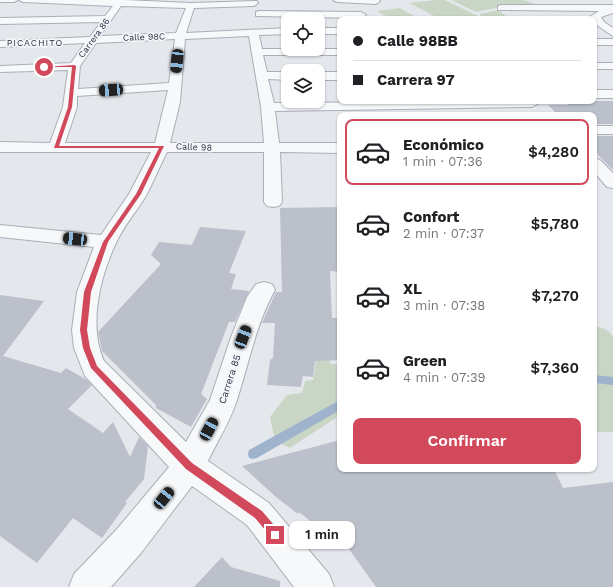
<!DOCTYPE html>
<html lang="es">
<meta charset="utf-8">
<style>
:root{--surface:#fff;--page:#f2f2f2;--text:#202124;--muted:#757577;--line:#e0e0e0;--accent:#d1495b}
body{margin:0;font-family:"Work Sans",sans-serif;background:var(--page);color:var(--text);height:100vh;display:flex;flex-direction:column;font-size:15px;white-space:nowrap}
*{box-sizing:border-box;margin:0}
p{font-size:13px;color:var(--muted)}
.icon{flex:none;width:22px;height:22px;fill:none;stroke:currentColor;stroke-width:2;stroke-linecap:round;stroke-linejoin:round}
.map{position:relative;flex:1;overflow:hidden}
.details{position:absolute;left:337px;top:112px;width:260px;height:360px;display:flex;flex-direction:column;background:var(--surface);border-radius:8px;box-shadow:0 1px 3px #0004}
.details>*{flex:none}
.banner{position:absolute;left:337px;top:16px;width:260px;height:88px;border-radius:8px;box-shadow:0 1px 3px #0004;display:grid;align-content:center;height:88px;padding:0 16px;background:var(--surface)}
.buttons{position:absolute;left:281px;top:12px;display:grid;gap:8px}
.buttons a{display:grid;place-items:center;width:44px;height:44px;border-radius:8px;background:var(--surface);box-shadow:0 1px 3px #0004;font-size:20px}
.end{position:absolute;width:18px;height:18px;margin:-9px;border:5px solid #d1495b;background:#fff;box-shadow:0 0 0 2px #fff}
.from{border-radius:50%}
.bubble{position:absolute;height:28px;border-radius:8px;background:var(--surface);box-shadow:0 1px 3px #0004;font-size:13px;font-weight:600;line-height:28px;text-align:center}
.car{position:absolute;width:12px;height:24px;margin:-12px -6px;border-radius:5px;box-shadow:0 0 3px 1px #0007;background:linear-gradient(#222 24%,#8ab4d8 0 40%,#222 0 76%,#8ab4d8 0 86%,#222 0)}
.banner b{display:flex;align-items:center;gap:14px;height:38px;font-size:15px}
.banner b+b{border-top:1px solid var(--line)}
.banner i{width:10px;height:10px;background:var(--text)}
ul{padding:7px 0 0;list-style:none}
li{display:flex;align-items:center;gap:12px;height:66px;margin:0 8px 6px;padding:0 8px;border:2px solid transparent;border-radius:8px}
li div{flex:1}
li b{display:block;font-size:15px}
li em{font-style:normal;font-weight:600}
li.selected{border-color:var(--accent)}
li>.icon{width:36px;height:36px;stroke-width:1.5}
.action{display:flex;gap:8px;margin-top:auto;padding:8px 16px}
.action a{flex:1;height:46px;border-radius:8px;background:var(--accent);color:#fff;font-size:16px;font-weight:600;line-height:46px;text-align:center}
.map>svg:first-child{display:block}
.green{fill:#c9d6c5}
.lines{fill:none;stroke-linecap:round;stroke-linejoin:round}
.stream{fill:#9fb4cc;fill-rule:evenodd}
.building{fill:#bbc0ca}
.minor-casing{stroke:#a9aeb7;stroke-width:2}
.minor{fill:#f7f8fa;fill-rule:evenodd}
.route{fill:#d1495b}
.labels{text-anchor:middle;stroke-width:3.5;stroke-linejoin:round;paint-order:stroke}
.far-street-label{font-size:9px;fill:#2b3445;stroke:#f4f6f9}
.far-neighbourhood-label{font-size:9px;letter-spacing:1px;fill:#1d2536;stroke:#f4f6f9}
.street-label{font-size:10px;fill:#2b3445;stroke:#f4f6f9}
</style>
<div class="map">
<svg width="613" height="587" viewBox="0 0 613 587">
<rect width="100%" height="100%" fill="#e4e7ec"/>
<g class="green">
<path d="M436,0H445L480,17L440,19L409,3Z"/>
<path d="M451,0H523L541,6L500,7L476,12Z"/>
<path d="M400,8L419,19H391L377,11Z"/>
<path d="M498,10L510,19H482L480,14Z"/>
<path d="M594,326C602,327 609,330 613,337V432H594Z"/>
<path d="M330,347V364H340V415L290,448L275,441L270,417L287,395L302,393L305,381L313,380L318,348Z"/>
</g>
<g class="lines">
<g class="stream">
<path d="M594,375L613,377V385L594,383Z"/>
<path d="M340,400V410L257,458L253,459L249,458L248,454L249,450Z"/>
</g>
</g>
<g class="building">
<path d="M564,101H613V124H594V115H558L548,105H568Z"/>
<path d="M594,136H613V170L594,151Z"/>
<path d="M340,207V272L330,271L332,318H340V360L315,361L313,377L303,376L301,387L267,385L270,360L273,358L275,323H262L276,292H282L280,208Z"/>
<path d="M200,227L246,231L229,273L236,274L231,289L249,291L235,322H229L201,394L207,399L191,427L156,408V405L102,351L98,332L161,264L151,255L159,242L192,245Z"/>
<path d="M0,295L44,301L3,356L61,373L66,368L87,380L92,385L68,409L103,433L113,422L130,457L139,437L148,446L144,479L125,502L127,503L102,538L73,518L37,563L0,536Z"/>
<path d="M340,440V469H554L563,488L613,482V587H376L334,528L329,536L299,512L298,514L276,497L242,466Z"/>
<path d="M222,557L231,567L280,581V587H194Z"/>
</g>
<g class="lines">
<defs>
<g id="minor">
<path d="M0,0H18L14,2H0Z"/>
<path d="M19,0H125L191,3L257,1L258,3L254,6L194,8L186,33L288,28V34L259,35L262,49H340V55H263L267,72H288V80L268,79L274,103L537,101L539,103L532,107L275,111L279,143H340V153L280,152L282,202L279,206L273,207L267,206L264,202V152H167C160,166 154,180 147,194C138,210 124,225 116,243C100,277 88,325 104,361L186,442L210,400L231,337L247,297L256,284L264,282L272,284L275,290C255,326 249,364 236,403C229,423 217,442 208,461L269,503L329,574L334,587H294L247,525L192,486L141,553L111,587H69L74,574L117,529L169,467L85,376L74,348L72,330L77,292L94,247L0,237V225L101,235L129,194L151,152H0V142L50,143L63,107L68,70L0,72V66L71,63L85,43L0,47V41L90,37L101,22L0,24V18L105,16L113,6L23,2ZM121,6L186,8L176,33L100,36ZM249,36L261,107L264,143H170L180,102L185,39ZM175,39L169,83L78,89L80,66L96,43ZM168,90L155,143H65L77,107V96Z"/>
<path d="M333,0H379L380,1L376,4L337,2Z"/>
<path d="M501,5H613V13L601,17L604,22L613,28V36L598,26L591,16L599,11L498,10V6Z"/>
<path d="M259,11L361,12L366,15L361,18L256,16V12Z"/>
<rect x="318" y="28" width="22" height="6"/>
<rect x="594" y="39" width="19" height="6"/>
<rect x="594" y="63" width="19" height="6"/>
<rect x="318" y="72" width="22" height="8"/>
<rect x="594" y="90" width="19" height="8"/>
<rect x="594" y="126" width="19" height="8"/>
<path d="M594,158L600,160L613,173V188L607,187L594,172Z"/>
</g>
</defs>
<use href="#minor" class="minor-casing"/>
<use href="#minor" class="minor"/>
</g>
<path class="route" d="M74,65L76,66L72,107L59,146H164L141,194L108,242L91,292L87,330L90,348L97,366L192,463L262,511L279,531L280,535L279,538L275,540L272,538L255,518L186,469L91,368L83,348L80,330L84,292L103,242L136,194L159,148H54L68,107L72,67H43Z"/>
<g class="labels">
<g class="far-street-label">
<text transform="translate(144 37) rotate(-2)" y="3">Calle 98C</text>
<text transform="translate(94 38) rotate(-54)" y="3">Carrera 86</text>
<text transform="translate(194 147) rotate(2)" y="3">Calle 98</text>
</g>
<g class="far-neighbourhood-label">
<text x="35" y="46">PICACHITO</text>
</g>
<g class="street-label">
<text transform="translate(229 379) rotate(-72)" y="4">Carrera 85</text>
</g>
</g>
</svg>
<div class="buttons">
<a><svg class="icon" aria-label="locate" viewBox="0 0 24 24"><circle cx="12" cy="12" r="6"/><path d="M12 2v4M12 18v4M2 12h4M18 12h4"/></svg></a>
<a><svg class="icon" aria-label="layers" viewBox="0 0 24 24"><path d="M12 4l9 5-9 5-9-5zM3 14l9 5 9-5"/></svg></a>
</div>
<i class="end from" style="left:44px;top:67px"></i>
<i class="end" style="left:275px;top:535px"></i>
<div class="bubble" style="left:289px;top:521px;width:66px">1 min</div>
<i class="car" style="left:177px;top:61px;rotate:186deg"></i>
<i class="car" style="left:111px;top:90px;rotate:266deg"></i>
<i class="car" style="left:75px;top:239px;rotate:276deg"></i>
<i class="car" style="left:243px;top:337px;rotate:21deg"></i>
<i class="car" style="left:209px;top:429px;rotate:28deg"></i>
<i class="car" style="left:164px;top:498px;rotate:39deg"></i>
<div class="banner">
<b><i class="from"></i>Calle 98BB</b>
<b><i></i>Carrera 97</b>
</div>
<section class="details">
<ul>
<li class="selected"><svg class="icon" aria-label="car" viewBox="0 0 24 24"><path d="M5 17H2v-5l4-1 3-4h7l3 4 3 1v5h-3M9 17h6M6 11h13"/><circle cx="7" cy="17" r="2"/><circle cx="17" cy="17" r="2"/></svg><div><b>Económico</b><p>1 min · 07:36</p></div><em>$4,280</em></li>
<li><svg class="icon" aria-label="car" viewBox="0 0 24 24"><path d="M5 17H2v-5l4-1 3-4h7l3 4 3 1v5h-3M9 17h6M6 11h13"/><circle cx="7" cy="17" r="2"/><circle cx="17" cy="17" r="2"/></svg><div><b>Confort</b><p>2 min · 07:37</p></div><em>$5,780</em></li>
<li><svg class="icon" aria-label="car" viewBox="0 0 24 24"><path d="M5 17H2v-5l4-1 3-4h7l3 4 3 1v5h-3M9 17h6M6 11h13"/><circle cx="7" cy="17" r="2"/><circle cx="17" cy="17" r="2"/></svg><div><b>XL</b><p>3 min · 07:38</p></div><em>$7,270</em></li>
<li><svg class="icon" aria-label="car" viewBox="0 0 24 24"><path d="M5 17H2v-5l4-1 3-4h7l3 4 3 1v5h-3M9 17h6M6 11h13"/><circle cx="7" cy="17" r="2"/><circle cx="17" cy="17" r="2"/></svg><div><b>Green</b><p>4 min · 07:39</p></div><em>$7,360</em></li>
</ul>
<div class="action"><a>Confirmar</a></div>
</section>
</div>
